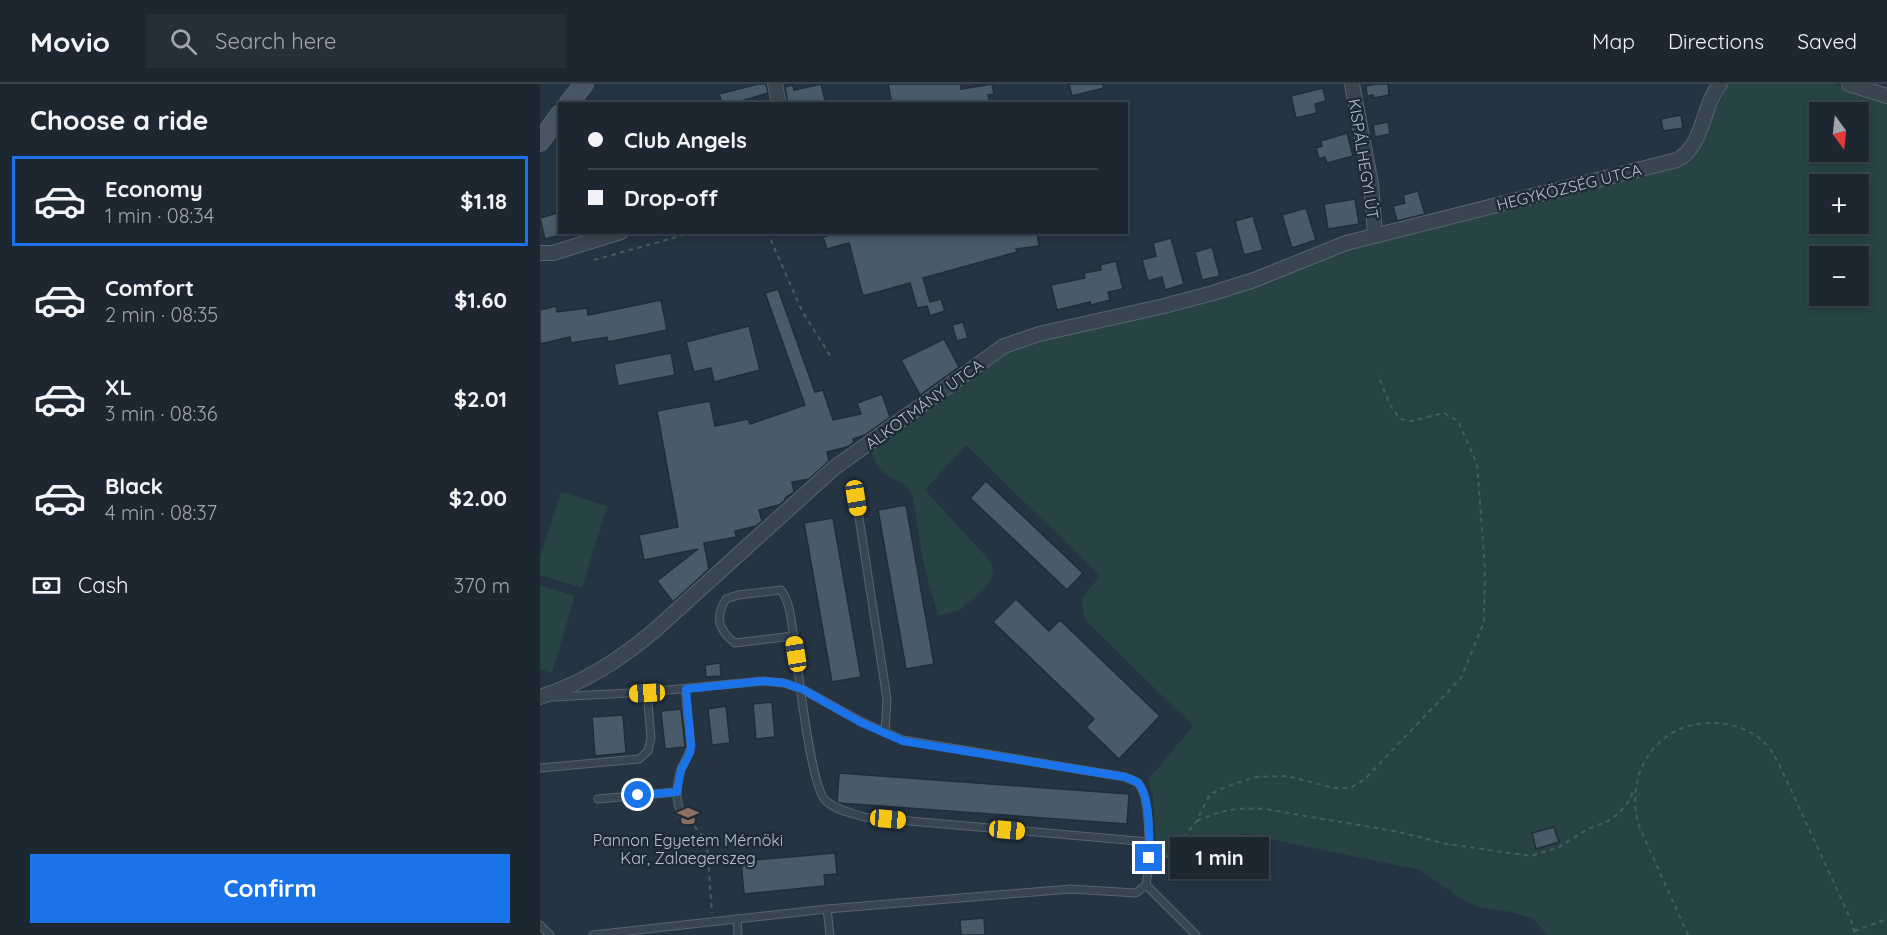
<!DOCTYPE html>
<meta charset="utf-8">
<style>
:root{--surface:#1c2732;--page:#252f3a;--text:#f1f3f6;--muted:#a0a5ac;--line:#3a444d;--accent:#1a73e8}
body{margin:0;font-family:Quicksand,sans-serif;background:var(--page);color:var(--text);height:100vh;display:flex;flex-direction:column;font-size:22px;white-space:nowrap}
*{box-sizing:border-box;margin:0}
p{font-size:20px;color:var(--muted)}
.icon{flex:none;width:33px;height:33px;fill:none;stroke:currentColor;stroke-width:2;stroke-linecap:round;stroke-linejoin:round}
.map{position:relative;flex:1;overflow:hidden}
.details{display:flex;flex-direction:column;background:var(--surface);width:540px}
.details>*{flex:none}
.hud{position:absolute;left:18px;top:18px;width:570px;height:132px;border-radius:0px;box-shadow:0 3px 9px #0003,0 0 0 2px var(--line);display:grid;align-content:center;height:132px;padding:0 30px;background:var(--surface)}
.needle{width:39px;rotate:165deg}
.fabs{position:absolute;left:1269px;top:18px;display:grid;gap:12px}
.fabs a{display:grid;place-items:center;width:60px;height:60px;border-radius:0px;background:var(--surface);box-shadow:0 3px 9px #0003,0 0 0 2px var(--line);font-size:30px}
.end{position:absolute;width:27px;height:27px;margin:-14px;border:8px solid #1a73e8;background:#fff;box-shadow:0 0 0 3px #fff}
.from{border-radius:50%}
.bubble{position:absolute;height:42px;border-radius:0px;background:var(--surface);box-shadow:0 3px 9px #0003,0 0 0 2px var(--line);font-size:20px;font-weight:800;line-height:42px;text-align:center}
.car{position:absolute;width:18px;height:36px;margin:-18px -9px;border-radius:8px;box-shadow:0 0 4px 2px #0007;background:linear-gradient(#f5c518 24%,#345 0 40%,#f5c518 0 76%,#345 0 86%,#f5c518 0)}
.hud b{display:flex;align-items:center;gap:21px;height:57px;font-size:22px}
.hud b+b{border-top:2px solid var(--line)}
.hud i{width:15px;height:15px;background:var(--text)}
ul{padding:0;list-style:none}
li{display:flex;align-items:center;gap:18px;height:90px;margin:0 12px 9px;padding:0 18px;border:3px solid transparent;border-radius:0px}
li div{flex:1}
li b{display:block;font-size:22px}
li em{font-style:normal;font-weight:800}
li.selected{border-color:var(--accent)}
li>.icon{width:54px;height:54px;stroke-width:1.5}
h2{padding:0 30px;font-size:27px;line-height:72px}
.pay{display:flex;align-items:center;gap:15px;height:66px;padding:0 30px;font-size:22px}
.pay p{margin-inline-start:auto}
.primary-button{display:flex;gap:12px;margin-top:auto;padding:12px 30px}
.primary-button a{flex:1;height:69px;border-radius:0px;background:var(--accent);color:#fff;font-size:24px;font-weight:800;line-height:69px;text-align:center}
header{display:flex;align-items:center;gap:36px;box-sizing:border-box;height:84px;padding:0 30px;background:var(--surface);border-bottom:2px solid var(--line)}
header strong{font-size:28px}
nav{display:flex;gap:33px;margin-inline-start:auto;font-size:21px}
.search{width:420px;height:54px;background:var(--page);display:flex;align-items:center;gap:15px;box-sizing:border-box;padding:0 21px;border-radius:0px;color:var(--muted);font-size:22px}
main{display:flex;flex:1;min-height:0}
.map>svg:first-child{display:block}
.green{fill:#274343;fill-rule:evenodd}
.building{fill:#495a68;stroke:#202d39;stroke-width:1.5}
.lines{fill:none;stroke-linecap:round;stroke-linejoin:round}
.lane-casing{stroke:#57646f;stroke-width:9}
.street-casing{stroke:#57646f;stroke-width:16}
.secondary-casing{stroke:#57646f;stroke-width:20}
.path{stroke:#455f5f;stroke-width:2;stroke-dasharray:4.5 4.5;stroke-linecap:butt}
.lane{stroke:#394652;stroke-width:7}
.street{stroke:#394652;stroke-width:14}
.secondary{stroke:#475565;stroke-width:18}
.route{stroke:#1a73e8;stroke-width:8}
.labels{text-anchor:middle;stroke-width:5;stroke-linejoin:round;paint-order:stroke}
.street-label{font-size:16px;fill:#b6c1cc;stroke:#1e2b37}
.poi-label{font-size:16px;fill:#b6c1cc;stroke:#1e2b37}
</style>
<header>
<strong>Movio</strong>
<div class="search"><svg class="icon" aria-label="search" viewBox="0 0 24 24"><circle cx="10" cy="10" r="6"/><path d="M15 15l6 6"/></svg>Search here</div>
<nav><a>Map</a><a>Directions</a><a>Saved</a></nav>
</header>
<main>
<section class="details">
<h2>Choose a ride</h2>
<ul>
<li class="selected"><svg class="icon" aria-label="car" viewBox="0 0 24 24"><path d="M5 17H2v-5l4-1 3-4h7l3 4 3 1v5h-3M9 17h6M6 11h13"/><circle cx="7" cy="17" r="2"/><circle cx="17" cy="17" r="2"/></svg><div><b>Economy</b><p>1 min · 08:34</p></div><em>$1.18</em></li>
<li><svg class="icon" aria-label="car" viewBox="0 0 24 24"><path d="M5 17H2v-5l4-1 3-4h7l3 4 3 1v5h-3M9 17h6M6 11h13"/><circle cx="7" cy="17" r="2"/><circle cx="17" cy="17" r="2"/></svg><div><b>Comfort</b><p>2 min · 08:35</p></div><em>$1.60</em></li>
<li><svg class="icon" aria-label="car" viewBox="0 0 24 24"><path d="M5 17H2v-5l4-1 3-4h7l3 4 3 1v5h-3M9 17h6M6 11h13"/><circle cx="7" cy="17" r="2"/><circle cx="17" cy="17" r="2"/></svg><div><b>XL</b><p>3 min · 08:36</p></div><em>$2.01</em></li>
<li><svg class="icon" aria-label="car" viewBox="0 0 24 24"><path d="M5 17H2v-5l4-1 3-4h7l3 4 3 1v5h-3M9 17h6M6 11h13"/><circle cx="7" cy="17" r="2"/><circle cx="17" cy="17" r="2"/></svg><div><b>Black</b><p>4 min · 08:37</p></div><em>$2.00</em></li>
</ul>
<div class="pay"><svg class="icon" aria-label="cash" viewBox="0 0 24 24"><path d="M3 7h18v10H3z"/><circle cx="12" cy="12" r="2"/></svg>Cash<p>370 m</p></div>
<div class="primary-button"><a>Confirm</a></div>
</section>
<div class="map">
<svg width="1347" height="851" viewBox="0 0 1347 851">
<rect width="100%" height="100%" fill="#253442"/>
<g class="green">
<path d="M1188,0H1294L1347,17V851H1007L994,835L971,828L939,823L921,815L880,786L706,750L683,754L665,765L644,784L616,766L613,712L608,696L653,642L545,536L541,515L560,492L426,361L385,406L451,478L453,490L446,503L420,526L398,532L383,478L373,413C365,394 351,398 340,385C335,379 332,370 329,363L474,262L715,203L821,160L1148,76L1153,74ZM1280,28H1318V68H1280ZM1280,100H1318V140H1280ZM1280,172H1318V212H1280Z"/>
<path d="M21,408L67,422L42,504L0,491V474Z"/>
<path d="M0,501L35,512L12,589L0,585Z"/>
</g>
<g class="building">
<path d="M218,0H226L228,9L191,20H182L179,10Z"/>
<path d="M281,0L286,20H269L268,17L248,20L245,3L253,1L254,6Z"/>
<path d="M348,0H421V5L452,0L454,10L448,11L450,20H352Z"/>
<path d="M529,0H563L564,4L532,12Z"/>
<path d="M836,0H848L849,11L834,14L833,11L827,12L826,2Z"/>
<path d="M783,4L786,17L775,20L777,29L756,34L751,12Z"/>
<path d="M1141,31L1143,44L1123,47L1121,35Z"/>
<path d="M848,38L850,50L835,53L833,41Z"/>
<path d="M807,49L813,72L787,79L785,73L779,75L776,64L782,62L781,57Z"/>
<path d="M878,107L885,130L857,137L853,122L865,119L863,111Z"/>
<path d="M815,115L819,140L788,145L784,120Z"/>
<path d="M766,124L776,156L752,164L742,131Z"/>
<path d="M20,128V151L5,155L0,134Z"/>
<path d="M713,132L723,166L704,171L695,137Z"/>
<path d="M299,148H497L499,162L476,165L477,168L383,194L390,218L401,215L405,227L390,232L387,222L377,224L370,199L323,212L309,159L287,165L283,153Z"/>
<path d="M631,154L644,200L625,206L622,193L608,197L602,176L616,172L613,159Z"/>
<path d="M672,163L680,192L662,196L655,168Z"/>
<path d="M576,177L583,205L568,208L570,216L551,221L550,218L517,226L511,201L545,194L544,189L561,186L560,181Z"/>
<path d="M238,205L275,308L283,306L293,336L321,330L317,319L342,310L350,333L325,351L313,355L314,359L307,363L287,368L289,377L269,395L252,398L254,408L245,414V416L239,421L219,426L222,437L216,442L195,447L196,453L164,459L169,485L133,518L117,497L158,465L104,476L99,451L138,443L117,327L170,317L175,342L208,335L210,340L265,321L225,209Z"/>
<path d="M121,216L127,246L68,258L67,253L31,259L30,253L0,260V226L16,222L17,228L47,224L48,231Z"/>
<path d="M423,238L428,254L417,257L412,241Z"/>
<path d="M209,242L220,286L174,298L171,284L154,288L146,258Z"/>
<path d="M404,255L419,283L380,311L361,276Z"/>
<path d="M131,269L135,291L78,302L74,280Z"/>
<path d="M446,397L543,489L527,506L430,414Z"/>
<path d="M366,421L394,580L366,585L338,426Z"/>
<path d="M293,434L321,593L292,598L264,439Z"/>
<path d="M476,515L509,547L520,536L620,632L579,675L546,643L554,635L453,538Z"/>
<path d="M180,579L181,592L166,593L165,581Z"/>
<path d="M232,618L235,653L216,655L213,620Z"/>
<path d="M186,622L190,659L172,661L168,625Z"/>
<path d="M141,625L145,663L125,665L121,627Z"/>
<path d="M83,631L86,669L55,672L52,633Z"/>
<path d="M299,689L589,710L587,740L299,719L297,718Z"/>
<path d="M1014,743L1019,758L996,765L992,749Z"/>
<path d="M295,769L297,790L284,791L285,802L204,810L201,777Z"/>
<path d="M444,834L445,851H421L420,836Z"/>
</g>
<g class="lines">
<defs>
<g id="lane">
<path d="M316,414L347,615L345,649"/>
<path d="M253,552L195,559C178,546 175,533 186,515L198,511L241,506C251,520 251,538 254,555C258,582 270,703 286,717C296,726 312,729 324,733L609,758"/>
<path d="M14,613L107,608L223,597L244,599L262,605L320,637L363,656L585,693C589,695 595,696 598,699C612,714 610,781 606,801L596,809L531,805L287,825"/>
<path d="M0,684L99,675L108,667L111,654L107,608"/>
<path d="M58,715L137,708"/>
<path d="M142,730C134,717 137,699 141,685C145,677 149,671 151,662L145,605"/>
<path d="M606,801L656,851"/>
<path d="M197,835L198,851"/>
<path d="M0,841L10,851"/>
<path d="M53,851L287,825L290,851"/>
</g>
<g id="street">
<path d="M235,0L239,20"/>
<path d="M812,0L831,100L835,151"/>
<path d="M1309,0L1347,12"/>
<path d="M0,169H13L81,148"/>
<path d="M0,613C44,599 79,576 114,547L294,384L464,262L499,250L624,222L673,209L714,196L806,159L1137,76C1164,62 1162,22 1180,0"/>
</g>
<g id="secondary">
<path d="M28,20L44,0"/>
<path d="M0,58L20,30"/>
</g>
</defs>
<use href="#lane" class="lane-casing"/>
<use href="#street" class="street-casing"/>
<use href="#secondary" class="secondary-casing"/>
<g class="path">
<path d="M226,148L230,154L262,227L291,273"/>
<path d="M54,176L155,148"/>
<path d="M148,736L160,748L167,762L172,829"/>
<path d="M657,737C681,726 698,723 725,725L854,747L907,760L991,772L1019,763L1048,745L1068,737L1079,729L1089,717L1094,705"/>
<path d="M619,780L633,767L656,738L670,710L691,701L715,693L747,692L794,704H810L825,695L921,594L944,538L945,485L937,380L918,337L904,329L871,337L860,335L850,321L838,291"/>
<path d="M1314,847L1347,835"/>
<path d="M1148,851L1099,742C1083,689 1118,636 1176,639C1193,640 1210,646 1223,657C1230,664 1234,671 1239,680L1306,825L1312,839L1315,851"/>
</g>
<use href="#lane" class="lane"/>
<use href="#street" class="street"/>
<use href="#secondary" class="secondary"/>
</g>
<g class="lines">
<path class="route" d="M98,711L137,708L141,686L150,669L151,662L146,605L223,597L244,599L262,605L320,638L363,657L585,693C589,695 595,696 598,699C611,713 609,755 609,774"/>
</g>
<defs>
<symbol id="university-bare" viewBox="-9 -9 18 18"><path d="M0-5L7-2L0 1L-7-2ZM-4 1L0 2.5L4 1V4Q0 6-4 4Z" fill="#8d6e63" stroke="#1e2b37" stroke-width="2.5" paint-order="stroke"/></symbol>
</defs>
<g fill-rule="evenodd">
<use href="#university-bare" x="133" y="717" width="30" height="30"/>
</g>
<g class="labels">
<g class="street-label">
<text transform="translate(824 75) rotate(81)" y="6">KISPÁLHEGYI ÚT</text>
<text transform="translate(1029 103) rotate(-14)" y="6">HEGYKÖZSÉG UTCA</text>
<text transform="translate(384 320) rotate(-36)" y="6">ALKOTMÁNY UTCA</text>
</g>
<g class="poi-label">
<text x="148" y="762">Pannon Egyetem Mérnöki<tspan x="148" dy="18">Kar, Zalaegerszeg</tspan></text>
</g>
</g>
</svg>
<div class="fabs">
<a><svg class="needle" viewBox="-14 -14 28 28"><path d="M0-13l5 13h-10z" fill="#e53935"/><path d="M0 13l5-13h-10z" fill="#a0a5ac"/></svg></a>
<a>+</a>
<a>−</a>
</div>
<i class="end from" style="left:98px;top:711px"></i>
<i class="end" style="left:609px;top:774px"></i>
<div class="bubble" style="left:630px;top:753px;width:99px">1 min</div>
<i class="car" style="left:316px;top:414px;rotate:171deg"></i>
<i class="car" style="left:256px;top:570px;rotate:351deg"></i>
<i class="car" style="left:107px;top:609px;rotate:267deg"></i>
<i class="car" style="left:348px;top:735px;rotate:95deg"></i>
<i class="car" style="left:467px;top:746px;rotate:95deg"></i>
<div class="hud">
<b><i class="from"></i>Club Angels</b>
<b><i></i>Drop-off</b>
</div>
</div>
</main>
